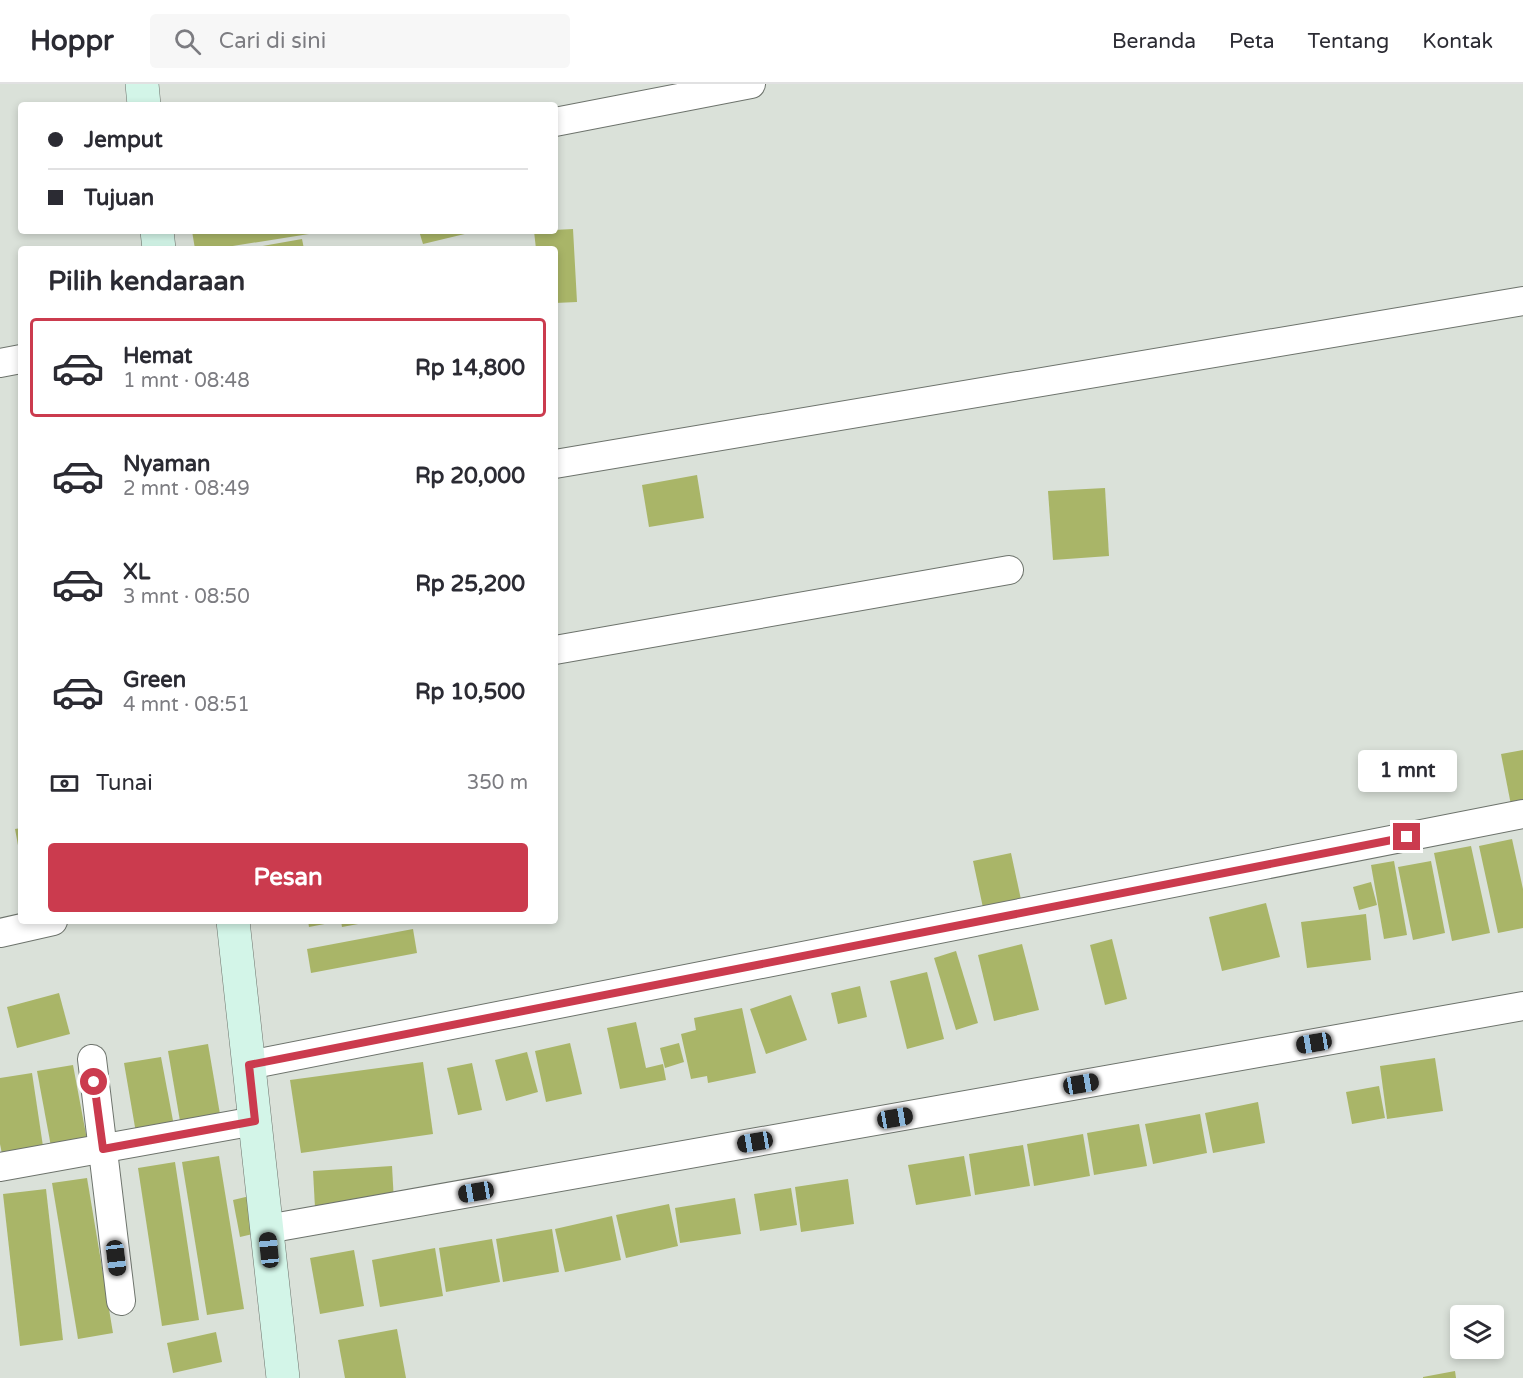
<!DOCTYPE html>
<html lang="id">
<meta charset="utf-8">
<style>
:root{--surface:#fff;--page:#f7f7f7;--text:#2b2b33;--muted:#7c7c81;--line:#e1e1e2;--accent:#cb3b4e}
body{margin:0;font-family:"Varela Round",sans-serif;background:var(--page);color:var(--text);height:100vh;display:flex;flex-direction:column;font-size:22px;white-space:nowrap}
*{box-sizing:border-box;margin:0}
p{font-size:20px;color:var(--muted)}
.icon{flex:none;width:33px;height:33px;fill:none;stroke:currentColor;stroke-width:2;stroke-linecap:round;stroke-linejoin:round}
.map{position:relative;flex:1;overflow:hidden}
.sheet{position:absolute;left:18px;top:162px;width:540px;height:678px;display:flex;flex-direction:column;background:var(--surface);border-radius:6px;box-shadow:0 3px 9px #0003}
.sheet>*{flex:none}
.top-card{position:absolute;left:18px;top:18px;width:540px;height:132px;border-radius:6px;box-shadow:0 3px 9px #0003;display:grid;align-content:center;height:132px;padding:0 30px;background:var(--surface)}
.controls{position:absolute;left:1450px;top:1221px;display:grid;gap:12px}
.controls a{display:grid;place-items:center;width:54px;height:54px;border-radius:6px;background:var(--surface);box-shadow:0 3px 9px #0003;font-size:30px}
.end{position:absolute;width:27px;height:27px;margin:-14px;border:8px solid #cb3b4e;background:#fff;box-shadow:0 0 0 3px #fff}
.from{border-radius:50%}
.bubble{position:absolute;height:42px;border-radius:6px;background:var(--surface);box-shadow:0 3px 9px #0003;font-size:20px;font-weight:700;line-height:42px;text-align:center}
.car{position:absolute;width:18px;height:36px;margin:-18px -9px;border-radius:8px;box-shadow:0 0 4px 2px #0007;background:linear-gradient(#222 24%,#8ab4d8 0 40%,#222 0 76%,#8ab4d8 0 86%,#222 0)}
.top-card b{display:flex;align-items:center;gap:21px;height:57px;font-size:22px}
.top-card b+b{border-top:2px solid var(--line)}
.top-card i{width:15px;height:15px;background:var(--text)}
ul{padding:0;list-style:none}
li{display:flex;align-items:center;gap:18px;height:99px;margin:0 12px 9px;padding:0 18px;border:3px solid transparent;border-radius:6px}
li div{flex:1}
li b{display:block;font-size:22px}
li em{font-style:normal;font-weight:700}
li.selected{border-color:var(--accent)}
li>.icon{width:54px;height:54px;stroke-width:1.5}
h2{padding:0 30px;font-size:27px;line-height:72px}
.pay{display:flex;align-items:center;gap:15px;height:66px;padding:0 30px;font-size:22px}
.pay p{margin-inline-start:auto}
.button{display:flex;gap:12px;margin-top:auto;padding:12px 30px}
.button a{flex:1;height:69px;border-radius:6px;background:var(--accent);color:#fff;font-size:24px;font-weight:700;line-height:69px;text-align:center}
header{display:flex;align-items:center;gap:36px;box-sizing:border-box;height:84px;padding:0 30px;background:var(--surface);border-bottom:2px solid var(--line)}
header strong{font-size:28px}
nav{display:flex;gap:33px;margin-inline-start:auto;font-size:21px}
.search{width:420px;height:54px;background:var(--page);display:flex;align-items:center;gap:15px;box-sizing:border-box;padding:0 21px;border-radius:6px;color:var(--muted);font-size:22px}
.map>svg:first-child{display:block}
.building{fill:#a9b568}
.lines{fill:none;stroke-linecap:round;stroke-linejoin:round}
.street-casing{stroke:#6d736c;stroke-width:30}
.secondary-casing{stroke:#6d736c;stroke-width:34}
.street{stroke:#fff;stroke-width:28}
.secondary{stroke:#d3f5e8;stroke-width:33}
.route{stroke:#cb3b4e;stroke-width:8}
</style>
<header>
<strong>Hoppr</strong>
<div class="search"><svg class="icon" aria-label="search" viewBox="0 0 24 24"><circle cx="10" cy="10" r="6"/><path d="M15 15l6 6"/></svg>Cari di sini</div>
<nav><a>Beranda</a><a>Peta</a><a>Tentang</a><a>Kontak</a></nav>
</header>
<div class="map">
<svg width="1523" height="1294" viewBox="0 0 1523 1294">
<rect width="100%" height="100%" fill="#dae1d9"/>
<g class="building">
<path d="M573,145L577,218L555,219V165H536L534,147Z"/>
<path d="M192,147H309V150L214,165H195Z"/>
<path d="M419,147H472L473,148L423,160Z"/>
<path d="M302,155L304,165H251V164Z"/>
<path d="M697,391L704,434L649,443L642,401Z"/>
<path d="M1105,404L1109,472L1053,476L1048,407Z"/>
<path d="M1523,666V724L1512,726L1501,670Z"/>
<path d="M21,744V772H20L15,745Z"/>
<path d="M1512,755L1523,805V844L1498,849L1479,762Z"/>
<path d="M1471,762L1490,849L1452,857L1434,769Z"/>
<path d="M1011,769L1023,825L985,833L973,777Z"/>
<path d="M1394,777L1407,851L1384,855L1371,781Z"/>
<path d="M1431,777L1445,849L1413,856L1398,783Z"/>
<path d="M1371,798L1377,821L1359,826L1353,803Z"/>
<path d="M1266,819L1280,873L1222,887L1209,833Z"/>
<path d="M1366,830L1371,876L1307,884L1301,838Z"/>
<path d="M308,837H335V838L309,843Z"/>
<path d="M341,837H369V838L342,843Z"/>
<path d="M413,845L417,869L311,889L307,865Z"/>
<path d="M1112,855L1127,915L1105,921L1090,861Z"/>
<path d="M1022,860L1039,926L994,937L978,871Z"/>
<path d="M956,867L978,939L956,946L934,874Z"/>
<path d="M927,888L944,955L907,965L890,897Z"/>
<path d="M860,902L867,933L838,940L831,909Z"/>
<path d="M59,909L70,950L17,964L7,923Z"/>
<path d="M791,911L807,956L766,970L750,925Z"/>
<path d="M742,924L756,989L708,999L707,992L691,995L681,950L696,946L694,934Z"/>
<path d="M636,938L646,984L663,980L666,996L620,1005L607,944Z"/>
<path d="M570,959L582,1010L546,1018L535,967Z"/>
<path d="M679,959L684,978L665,984L660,964Z"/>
<path d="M208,960L221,1036L181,1043L168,967Z"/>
<path d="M527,968L538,1008L506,1017L495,976Z"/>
<path d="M161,973L174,1042L136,1049L124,979Z"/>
<path d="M1435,974L1443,1027L1387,1035L1380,982Z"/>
<path d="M423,978L433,1050L301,1069L290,996Z"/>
<path d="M472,979L482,1026L458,1031L447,984Z"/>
<path d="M73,981L88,1061L52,1068L37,987Z"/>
<path d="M32,989L44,1069L3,1075L0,1060V994Z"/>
<path d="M1379,1002L1385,1034L1352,1040L1346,1008Z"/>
<path d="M1258,1018L1265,1059L1213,1069L1205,1029Z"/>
<path d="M1200,1030L1207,1069L1153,1080L1145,1040Z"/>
<path d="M1139,1040L1147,1082L1094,1091L1087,1049Z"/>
<path d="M1083,1050L1090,1092L1034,1102L1027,1060Z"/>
<path d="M1023,1061L1030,1102L975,1111L969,1070Z"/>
<path d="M219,1072L244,1225L207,1231L182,1078Z"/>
<path d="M964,1072L971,1112L916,1121L908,1081Z"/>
<path d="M175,1078L199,1236L162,1242L138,1084Z"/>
<path d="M392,1082L394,1118L315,1124L313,1087Z"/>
<path d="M87,1094L113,1249L78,1255L52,1099Z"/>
<path d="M848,1095L854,1140L801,1148L795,1103Z"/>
<path d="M791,1104L797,1141L760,1147L754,1110Z"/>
<path d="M46,1105L63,1256L20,1262L3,1110Z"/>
<path d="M254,1111L262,1148L240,1153L233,1116Z"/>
<path d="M735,1114L741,1150L680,1159L675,1124Z"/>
<path d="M669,1120L678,1162L626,1174L616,1131Z"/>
<path d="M612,1132L621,1176L565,1188L555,1145Z"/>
<path d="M552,1145L559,1188L503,1198L496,1155Z"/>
<path d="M492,1155L500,1198L446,1208L439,1164Z"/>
<path d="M435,1164L443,1212L380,1223L372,1176Z"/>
<path d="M354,1166L364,1222L320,1230L310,1174Z"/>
<path d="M397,1245L406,1294H345L338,1256Z"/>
<path d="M216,1248L222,1278L173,1289L167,1259Z"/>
<path d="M1455,1287L1456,1294H1423V1293Z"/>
</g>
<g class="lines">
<defs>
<g id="street">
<path d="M555,38L751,0"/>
<path d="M0,279L21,275"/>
<path d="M555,380L1523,217"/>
<path d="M555,566L1009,486"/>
<path d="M0,849L53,837"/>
<path d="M92,975L121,1217"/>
<path d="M249,981L1523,730"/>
<path d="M0,1083L255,1037"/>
<path d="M267,1145L1523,922"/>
</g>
<g id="secondary">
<path d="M142,0L144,21"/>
<path d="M157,147L159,165"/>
<path d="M233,837L283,1294"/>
</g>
</defs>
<use href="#street" class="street-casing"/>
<use href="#secondary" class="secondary-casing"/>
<use href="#street" class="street"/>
<use href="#secondary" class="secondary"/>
</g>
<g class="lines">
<path class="route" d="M94,998L103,1065L255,1037L249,981L1407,753"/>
</g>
</svg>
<div class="controls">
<a><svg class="icon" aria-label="layers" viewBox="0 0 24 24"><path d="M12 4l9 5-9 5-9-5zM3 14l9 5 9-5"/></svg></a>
</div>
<i class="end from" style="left:94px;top:998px"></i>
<i class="end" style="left:1407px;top:753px"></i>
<div class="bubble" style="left:1358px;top:666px;width:99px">1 mnt</div>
<i class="car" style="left:1314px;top:959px;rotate:260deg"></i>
<i class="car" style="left:1081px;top:1000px;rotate:80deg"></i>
<i class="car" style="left:895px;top:1034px;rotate:80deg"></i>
<i class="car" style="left:755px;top:1058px;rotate:260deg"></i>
<i class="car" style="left:476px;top:1108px;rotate:260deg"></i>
<i class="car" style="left:269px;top:1166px;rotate:354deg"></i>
<i class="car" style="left:116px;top:1174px;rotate:173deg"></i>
<div class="top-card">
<b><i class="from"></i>Jemput</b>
<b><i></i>Tujuan</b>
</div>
<section class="sheet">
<h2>Pilih kendaraan</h2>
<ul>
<li class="selected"><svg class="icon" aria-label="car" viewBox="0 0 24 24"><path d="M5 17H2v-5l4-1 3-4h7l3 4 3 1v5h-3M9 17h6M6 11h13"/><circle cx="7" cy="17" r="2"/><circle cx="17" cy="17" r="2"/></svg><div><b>Hemat</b><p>1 mnt · 08:48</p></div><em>Rp 14,800</em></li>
<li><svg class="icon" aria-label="car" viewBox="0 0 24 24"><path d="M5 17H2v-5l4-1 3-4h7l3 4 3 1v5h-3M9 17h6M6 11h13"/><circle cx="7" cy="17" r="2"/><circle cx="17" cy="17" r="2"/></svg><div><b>Nyaman</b><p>2 mnt · 08:49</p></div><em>Rp 20,000</em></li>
<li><svg class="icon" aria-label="car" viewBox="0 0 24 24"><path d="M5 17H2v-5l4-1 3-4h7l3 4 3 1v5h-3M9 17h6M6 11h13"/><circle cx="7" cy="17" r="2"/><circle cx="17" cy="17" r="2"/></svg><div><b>XL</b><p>3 mnt · 08:50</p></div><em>Rp 25,200</em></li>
<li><svg class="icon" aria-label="car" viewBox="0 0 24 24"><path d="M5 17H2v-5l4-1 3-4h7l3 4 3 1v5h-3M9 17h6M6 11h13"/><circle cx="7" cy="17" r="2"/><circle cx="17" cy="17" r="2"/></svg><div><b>Green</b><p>4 mnt · 08:51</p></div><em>Rp 10,500</em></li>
</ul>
<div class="pay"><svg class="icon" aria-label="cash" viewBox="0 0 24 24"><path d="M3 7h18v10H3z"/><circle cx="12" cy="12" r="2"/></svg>Tunai<p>350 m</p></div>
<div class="button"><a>Pesan</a></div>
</section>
</div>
